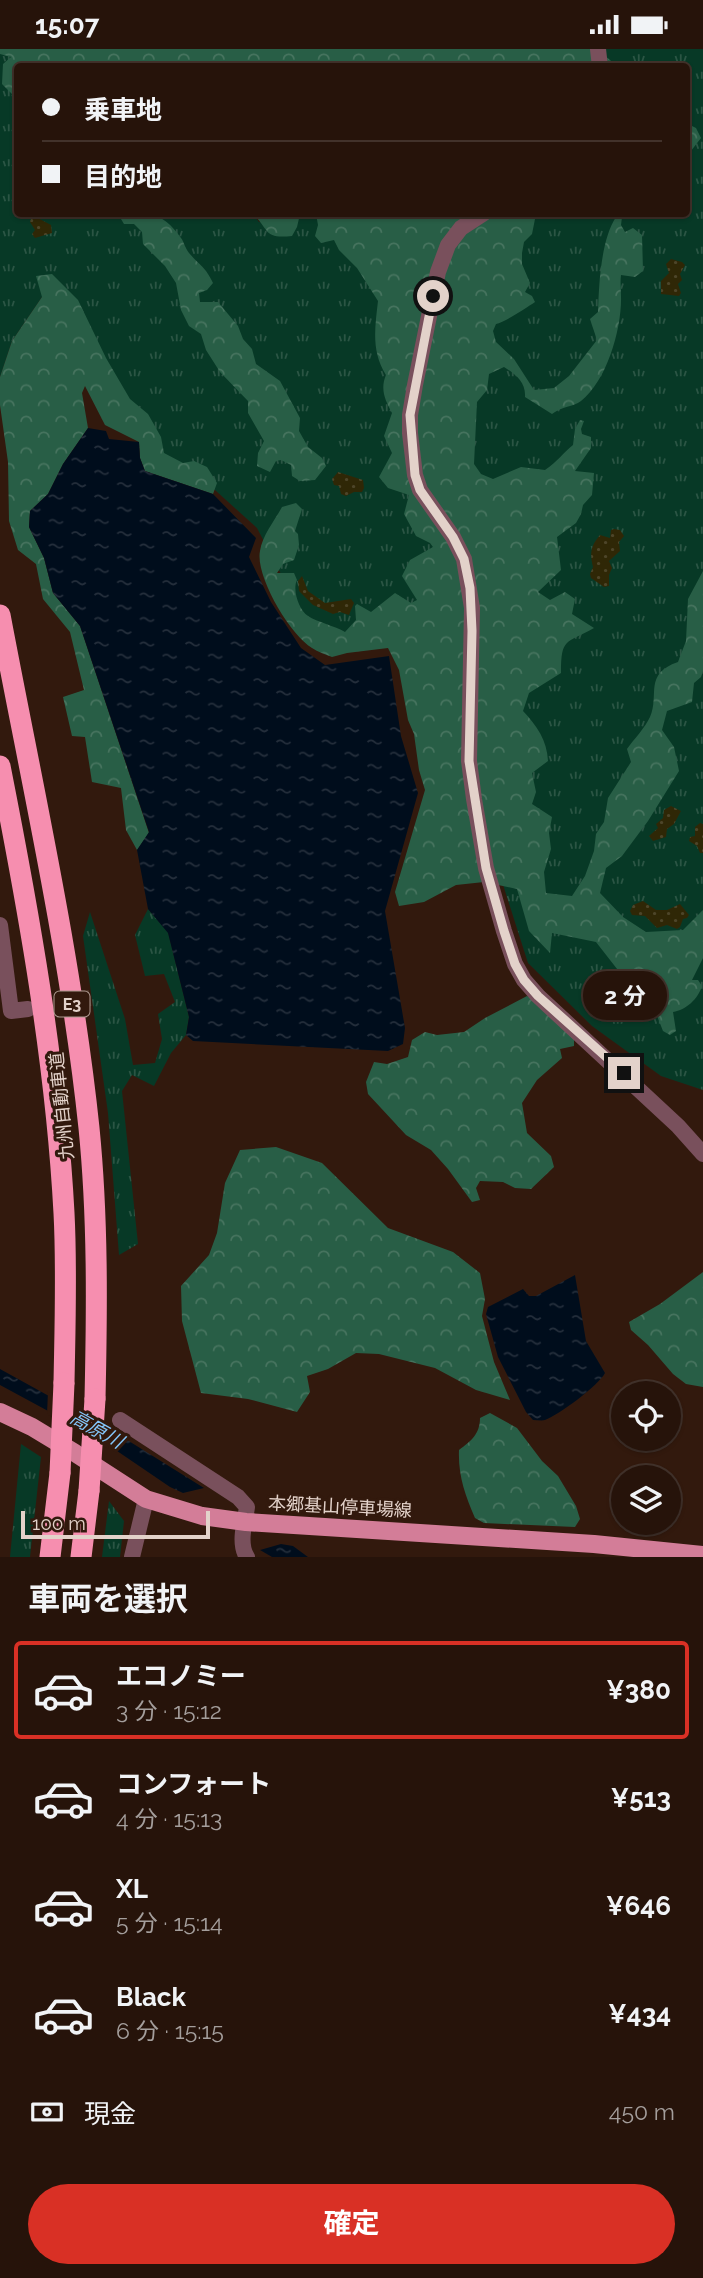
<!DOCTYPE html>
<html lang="ja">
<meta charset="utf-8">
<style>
:root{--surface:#26130a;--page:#2e1c13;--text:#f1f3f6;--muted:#a49e9c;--line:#42322b;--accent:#d93025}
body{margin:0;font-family:Raleway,"Noto Sans JP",sans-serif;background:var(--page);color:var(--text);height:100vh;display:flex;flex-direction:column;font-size:26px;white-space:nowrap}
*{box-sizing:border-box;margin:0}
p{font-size:23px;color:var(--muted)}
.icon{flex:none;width:38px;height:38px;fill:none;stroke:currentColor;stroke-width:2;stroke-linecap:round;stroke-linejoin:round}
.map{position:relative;height:1508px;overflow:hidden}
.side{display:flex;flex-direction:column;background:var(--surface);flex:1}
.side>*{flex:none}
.banner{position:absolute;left:14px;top:14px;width:676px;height:154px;border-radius:7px;box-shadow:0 2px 5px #0004,0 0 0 2px var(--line);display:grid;align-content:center;height:154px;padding:0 28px;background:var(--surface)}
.fabs{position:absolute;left:611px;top:1332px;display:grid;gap:14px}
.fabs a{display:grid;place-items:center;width:70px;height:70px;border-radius:50%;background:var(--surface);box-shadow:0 2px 5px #0004,0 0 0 2px var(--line);font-size:35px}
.scale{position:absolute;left:21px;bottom:18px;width:189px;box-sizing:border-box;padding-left:7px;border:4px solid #e3d2ca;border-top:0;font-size:19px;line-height:24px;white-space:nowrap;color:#e3d2ca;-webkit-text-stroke:5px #32190d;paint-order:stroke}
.end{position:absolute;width:32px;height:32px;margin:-16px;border:9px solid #e3d2ca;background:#111;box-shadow:0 0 0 4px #111}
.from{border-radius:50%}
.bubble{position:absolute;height:49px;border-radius:24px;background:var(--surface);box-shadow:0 2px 5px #0004,0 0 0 2px var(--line);font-size:23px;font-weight:700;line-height:49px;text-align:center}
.banner b{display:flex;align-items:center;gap:24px;height:66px;font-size:26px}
.banner b+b{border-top:2px solid var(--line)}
.banner i{width:18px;height:18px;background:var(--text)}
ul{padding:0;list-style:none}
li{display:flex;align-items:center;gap:21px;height:98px;margin:0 14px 10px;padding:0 14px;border:4px solid transparent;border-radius:7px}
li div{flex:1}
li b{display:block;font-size:26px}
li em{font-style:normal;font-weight:700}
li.selected{border-color:var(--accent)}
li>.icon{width:63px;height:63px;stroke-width:1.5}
h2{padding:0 28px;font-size:32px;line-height:84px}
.pay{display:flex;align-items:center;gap:18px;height:77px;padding:0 28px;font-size:26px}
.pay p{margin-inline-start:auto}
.cta{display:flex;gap:14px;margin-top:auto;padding:14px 28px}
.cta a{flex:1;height:80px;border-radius:42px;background:var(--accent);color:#fff;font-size:28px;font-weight:700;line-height:80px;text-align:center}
.status{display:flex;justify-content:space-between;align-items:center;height:49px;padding:0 35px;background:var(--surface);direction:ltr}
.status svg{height:19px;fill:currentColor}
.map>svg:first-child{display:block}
.grass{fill:url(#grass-tufts)}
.forest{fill:url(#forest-crowns)}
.sand{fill:url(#sand-dots)}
.water{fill:url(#water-ripples)}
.pier{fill:#32190d}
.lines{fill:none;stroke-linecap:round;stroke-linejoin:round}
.minor-tunnel{stroke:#4d3529;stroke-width:16;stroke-dasharray:16 8;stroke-linecap:butt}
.minor{stroke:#79505c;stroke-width:16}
.major{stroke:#d37d98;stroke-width:18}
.highway{stroke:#f68eaf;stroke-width:21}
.highway-bridge{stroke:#f68eaf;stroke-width:21}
.route{stroke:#e3d2ca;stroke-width:9}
.labels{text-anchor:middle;stroke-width:6;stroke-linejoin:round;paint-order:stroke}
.shield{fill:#32190d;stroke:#ae9a91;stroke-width:2}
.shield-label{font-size:16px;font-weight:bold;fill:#e3d2ca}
.street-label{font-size:18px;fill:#e3d2ca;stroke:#32190d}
.water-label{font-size:19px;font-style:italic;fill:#84c6fa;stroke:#32190d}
</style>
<div class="status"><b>15:07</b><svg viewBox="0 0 49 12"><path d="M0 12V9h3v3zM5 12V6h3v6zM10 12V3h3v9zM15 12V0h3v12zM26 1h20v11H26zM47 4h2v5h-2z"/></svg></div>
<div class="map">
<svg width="703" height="1508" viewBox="0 0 703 1508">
<defs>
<pattern id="grass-tufts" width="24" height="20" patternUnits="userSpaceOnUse" patternTransform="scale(1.75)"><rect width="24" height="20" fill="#073926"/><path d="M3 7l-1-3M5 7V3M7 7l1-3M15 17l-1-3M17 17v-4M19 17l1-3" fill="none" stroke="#2b5544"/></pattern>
<pattern id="forest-crowns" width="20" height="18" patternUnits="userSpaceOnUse" patternTransform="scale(1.75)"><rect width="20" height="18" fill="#285e46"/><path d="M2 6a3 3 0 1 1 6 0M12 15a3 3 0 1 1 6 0" fill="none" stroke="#47745f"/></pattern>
<pattern id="sand-dots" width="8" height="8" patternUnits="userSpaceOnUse" patternTransform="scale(1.75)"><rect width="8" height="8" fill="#2f2706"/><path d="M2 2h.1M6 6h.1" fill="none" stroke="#4d4529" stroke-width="1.8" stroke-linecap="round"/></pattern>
<pattern id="water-ripples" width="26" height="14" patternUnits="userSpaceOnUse" patternTransform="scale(1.75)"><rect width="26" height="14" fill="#000d1c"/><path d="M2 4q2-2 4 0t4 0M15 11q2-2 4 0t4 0" fill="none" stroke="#252f3c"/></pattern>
</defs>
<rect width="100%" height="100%" fill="#32190d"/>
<g class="grass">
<path d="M0,0H91L18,18V164H252L259,173L269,174L287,165L686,164V18L584,17L517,0H703V1041L661,1027L592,977L528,914L498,820L416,593L344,589L304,569L257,479L215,441L156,422L74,251L42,248L12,292L0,328Z"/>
<path d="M148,860L168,883L189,968L186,986L171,1004L154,1037L132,1026L122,1042L138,1195L119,1206L108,1064L83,887L90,863L125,970L133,1016L155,1014L162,990L158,965L175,953L164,925L145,927L135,886Z"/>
<path d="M21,1395L41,1408L30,1508H10Z"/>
<path d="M109,1452L124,1472L120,1508H102Z"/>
</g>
<g class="forest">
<path d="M0,0H597L617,17L18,18L17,50L2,35L3,15L11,8L0,5Z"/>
<path d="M686,74L696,79L701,89L687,107L691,120L686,123Z"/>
<path d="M118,165C149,164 162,162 181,189C184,193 185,199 189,204C200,217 205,217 213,234L207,241L199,244L200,253H218L238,277L243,290L252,300L256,315L280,332L300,369L299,382L308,398L322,409L326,417L315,431L300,432L292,427L291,416L281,411L276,412L270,423L257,417L258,404L264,392L248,364V352L220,323L206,301L201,285L189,277L181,261L176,234L165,217L143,195L142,183L134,175H124Z"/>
<path d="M253,165H300L297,178L292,187C263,190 270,181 253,165Z"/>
<path d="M316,165H586L561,169L544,165L535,170L532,185L524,193L522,204V215L530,234L525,243L532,247L535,253C526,259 505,273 496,275L493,282L496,293L514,310L534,341L554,339L569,327L597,291L590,270L598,263C599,234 601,191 616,168H622L621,176L625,183L633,179L642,186L643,222L635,228L621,226C620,234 621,240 621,247C622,279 607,332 581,352C573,358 562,357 552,365L525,348C526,333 515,325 504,318L489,325L487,341L477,353L474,415L481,425L493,430L521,418L545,421C558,412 563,404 573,396L575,380L580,371L584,372L581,380L582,385L591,388V399L575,422L594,424L592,446L583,456L581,465L576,474L557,488L561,521L538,543L550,551L565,543L575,550L572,565L594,579C566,595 561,588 561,624L529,644L523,662C537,677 547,691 548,712L532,724L536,743L532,755L552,768L549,784L551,800L544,823L546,844L572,847L585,827L594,802L596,785L604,773L608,749L631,713L627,700C634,690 645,679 650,668C660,646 643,625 678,613L686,592L688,550L703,522V622L701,628L694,634L692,653L667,662L662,681L674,698L679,722L648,772L622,807L606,819L600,844L623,868L646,883L683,881L703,861V909L692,931H698L702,937C698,950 686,961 673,963L676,982L670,986L663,982L654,959V952L660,946L663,933L655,927L628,934L596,893L552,884L550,904L529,882L517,840L484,833L456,836L424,853L399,857L395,843L425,741L419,721L414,685L408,671L399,621L388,599L347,604L332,608C325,605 318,603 312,599C290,586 255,527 260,502C262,487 275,471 282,458L296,454L302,460L295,482L298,485L299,496L294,511L283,515L277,524H294L297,531C292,541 299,561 308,567C317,573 335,577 345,583L356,571L355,557L357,555L371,563L395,544L411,554L417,551L402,527L410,511L433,498L430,494L416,487L404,465L409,446L388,439L379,428L392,404L384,387L392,364C385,351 380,340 386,326C371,302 375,279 378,252L357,219L339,201L334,191L321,194L315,187L318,176Z"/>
<path d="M52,225L78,251L106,309L130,350L148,365L161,388L164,404L183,414L194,412L207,418L217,434L213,445L145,422L140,409L139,393L105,376L85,337L82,344L88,379L63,415L48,445L30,462L29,478L44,509L53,544L80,577L149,784L137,801L126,781L121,739L92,733L85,688L72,687L63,648L84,641L70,583L43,550L36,515L18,501L9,472L8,413L0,356V328L12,292L42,248L36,227Z"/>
<path d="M527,947L535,951L574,987V997L560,1000L562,1009L537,1031L522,1054L527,1084L551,1107L554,1118L531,1140L515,1139L503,1133L480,1132L476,1139L480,1151L472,1153L448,1120L431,1101L406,1086L368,1045L366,1033L374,1013L387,1015L408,1008L412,991L425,983L437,986L464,983L485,969Z"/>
<path d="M276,1098L322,1114L388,1179L453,1203L480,1224L485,1250L482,1267L494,1313L510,1351L476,1341L435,1319L379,1305L356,1304L328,1320L307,1327L310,1343L297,1363L248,1350L201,1344L182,1272L181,1237L209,1206L217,1184L225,1134L240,1101Z"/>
<path d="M703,1223V1338L686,1335L673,1325L648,1296L631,1281L629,1273L660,1255Z"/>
<path d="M490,1364L517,1379L542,1412L558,1427L576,1457L580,1470L575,1478L484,1474L475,1469C465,1446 458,1426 459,1401C471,1392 480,1385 480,1369Z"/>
</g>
<g class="sand">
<path d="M32,166L51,176L52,184L35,189L32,185L35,181L30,173Z"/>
<path d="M671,210L682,213L685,216L680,225L682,231L678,235L681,244L679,247L661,245V232L669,224L666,215Z"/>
<path d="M338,423L363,431L364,439L362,443H354L346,447L341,445L339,437L334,436L332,430Z"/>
<path d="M614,480L620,481L624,487L619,493L620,502L609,512L612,519L609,526V537L604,538L591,529L590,525L593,518C590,504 590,498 600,486L610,489L611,481Z"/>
<path d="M302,527L308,542L325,554L351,550L354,554L349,566L340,563L333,565L313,556L299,542L298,532Z"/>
<path d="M671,757L681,762L674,775L667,780L666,788L653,792L649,787L658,779L656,775L663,769L664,761Z"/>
<path d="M700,774L703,775V804H700L697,797L689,792L690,788L695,787V778Z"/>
<path d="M643,852L656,861H667L680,855L689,866L687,869L683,870L680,878L677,880L667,876L657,879L645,867L632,866L630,862L633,856Z"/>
</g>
<g class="water">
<path d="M88,379L106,382L109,390L139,393L140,409L145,422L213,445L256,489L249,508L271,553L301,599L325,616L389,607L401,687L418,744L385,862L405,979L403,995L388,1002L193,992L186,986L189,968L168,884L148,860L137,801L149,783L80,577L53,544L44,509L29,478L30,462L48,445L63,415Z"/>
<path d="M575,1226L586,1292L605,1324C599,1336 559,1366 545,1371C542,1372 537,1371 533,1371L526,1363L498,1308L486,1265L488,1258L523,1240L529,1247H536Z"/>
<path d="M0,1320L116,1384L204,1439L183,1444L170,1438L98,1389L0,1336Z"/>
<path d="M281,1495L293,1497L308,1508H272L260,1501Z"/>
</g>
<path class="pier" d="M48,1342L110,1376L108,1400L47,1365Z"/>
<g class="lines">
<path class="minor-tunnel" d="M33,959L90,949"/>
<g class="minor">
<path d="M598,0L600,18"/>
<path d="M484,164L461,179L448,196L438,223L415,336L410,366V384L415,426L420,441L453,488L464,510L472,559L469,712L474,750L486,819L504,882L515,915L524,931L538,947L678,1077L703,1105"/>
<path d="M0,876L11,962L28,960"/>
<path d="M120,1371L238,1448L247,1458C245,1473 238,1495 247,1508"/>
<path d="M132,1508L146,1450"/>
</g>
<path class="major" d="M0,1363L32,1378L75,1404L146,1450L202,1467L246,1473L594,1495L703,1506"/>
<g class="highway">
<path d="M0,566C32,736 71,907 89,1079C98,1169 97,1260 95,1350"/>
<path d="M0,717C29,864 56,1014 64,1164C67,1220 65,1277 64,1334"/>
<path d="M50,1508L60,1424"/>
<path d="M81,1508L89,1442"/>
</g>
<g class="highway-bridge">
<path d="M60,1424L64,1334"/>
<path d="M89,1442L95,1350"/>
</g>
</g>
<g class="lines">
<path class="route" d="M433,247L410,366L415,426L420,441L453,488L464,510L470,539L472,582L469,712L486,819L504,882L515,915L524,931L538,947L624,1024"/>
</g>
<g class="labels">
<rect class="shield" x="54.5" y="942.5" width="35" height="25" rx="5"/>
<g class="shield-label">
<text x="72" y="961">E3</text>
</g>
<g class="street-label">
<text transform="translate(62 1057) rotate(-96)" y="6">九州自動車道</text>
<text transform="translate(340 1458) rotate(3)" y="6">本郷基山停車場線</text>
</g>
<g class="water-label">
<text transform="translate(97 1380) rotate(29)" y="7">高原川</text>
</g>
</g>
</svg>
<div class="fabs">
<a><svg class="icon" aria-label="locate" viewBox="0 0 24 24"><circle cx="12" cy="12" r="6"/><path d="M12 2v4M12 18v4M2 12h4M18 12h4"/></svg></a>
<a><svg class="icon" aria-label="layers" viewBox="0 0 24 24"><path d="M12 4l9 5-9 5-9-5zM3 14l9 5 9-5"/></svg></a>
</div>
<div class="scale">100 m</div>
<i class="end from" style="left:433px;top:247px"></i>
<i class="end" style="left:624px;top:1024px"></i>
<div class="bubble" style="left:583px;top:922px;width:84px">2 分</div>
<div class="banner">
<b><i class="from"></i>乗車地</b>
<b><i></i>目的地</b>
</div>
</div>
<section class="side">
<h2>車両を選択</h2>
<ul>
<li class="selected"><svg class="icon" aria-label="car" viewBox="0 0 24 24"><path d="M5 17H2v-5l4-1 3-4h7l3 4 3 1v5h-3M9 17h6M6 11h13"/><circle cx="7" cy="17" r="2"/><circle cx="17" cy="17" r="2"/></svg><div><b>エコノミー</b><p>3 分 · 15:12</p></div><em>¥380</em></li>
<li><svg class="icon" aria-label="car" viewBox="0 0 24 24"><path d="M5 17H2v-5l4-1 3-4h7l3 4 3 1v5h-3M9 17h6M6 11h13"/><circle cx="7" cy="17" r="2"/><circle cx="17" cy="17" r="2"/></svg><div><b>コンフォート</b><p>4 分 · 15:13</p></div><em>¥513</em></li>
<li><svg class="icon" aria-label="car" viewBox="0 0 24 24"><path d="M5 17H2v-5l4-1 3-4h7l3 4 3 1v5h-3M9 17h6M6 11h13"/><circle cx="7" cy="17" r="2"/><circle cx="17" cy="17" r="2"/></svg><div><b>XL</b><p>5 分 · 15:14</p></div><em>¥646</em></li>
<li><svg class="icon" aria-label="car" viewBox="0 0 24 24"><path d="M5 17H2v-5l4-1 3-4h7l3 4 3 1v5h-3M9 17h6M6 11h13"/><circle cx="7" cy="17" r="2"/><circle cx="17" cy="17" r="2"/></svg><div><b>Black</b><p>6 分 · 15:15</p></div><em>¥434</em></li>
</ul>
<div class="pay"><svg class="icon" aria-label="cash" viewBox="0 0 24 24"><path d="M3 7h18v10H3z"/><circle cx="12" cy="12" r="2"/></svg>現金<p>450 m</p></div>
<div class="cta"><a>確定</a></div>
</section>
